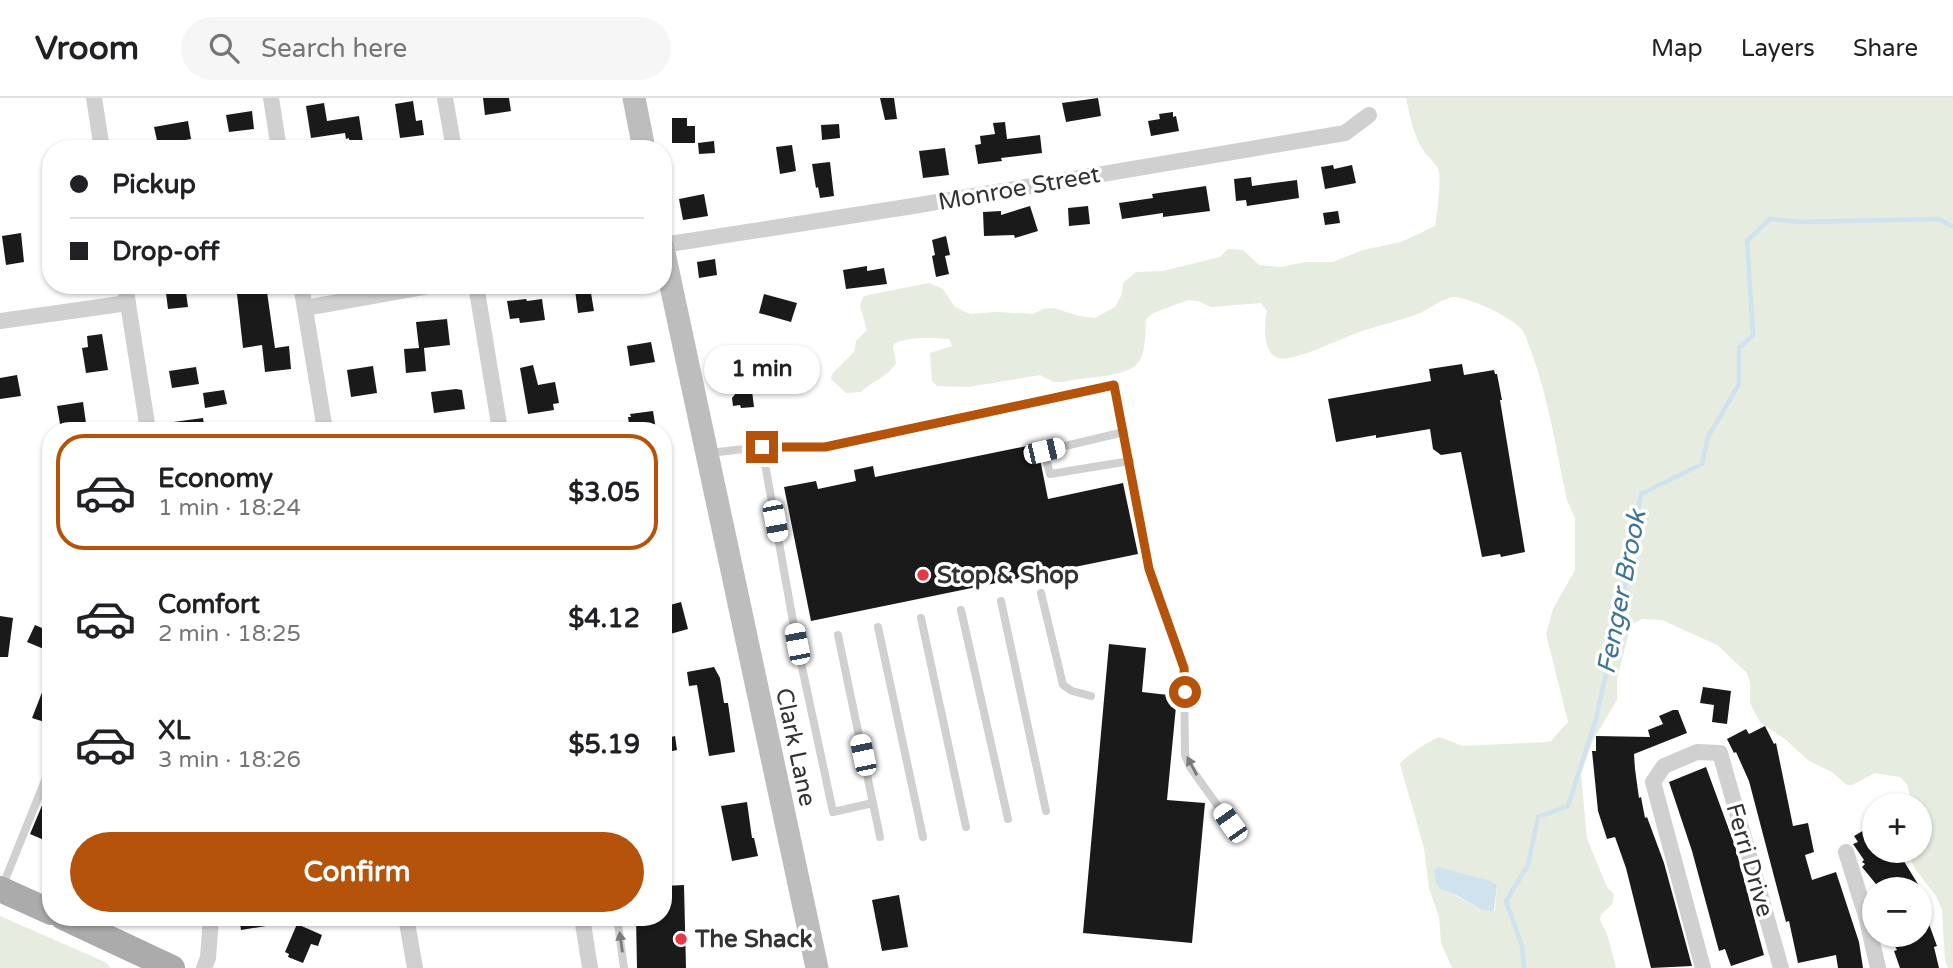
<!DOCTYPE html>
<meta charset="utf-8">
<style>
:root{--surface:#fff;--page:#f6f6f6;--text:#202124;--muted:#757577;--line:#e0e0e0;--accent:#b45309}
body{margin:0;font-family:"Varela Round",sans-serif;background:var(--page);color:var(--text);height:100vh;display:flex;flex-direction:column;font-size:26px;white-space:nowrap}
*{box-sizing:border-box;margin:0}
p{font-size:23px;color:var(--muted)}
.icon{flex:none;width:38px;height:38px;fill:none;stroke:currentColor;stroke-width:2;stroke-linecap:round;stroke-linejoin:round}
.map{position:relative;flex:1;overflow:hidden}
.side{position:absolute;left:42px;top:324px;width:630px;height:504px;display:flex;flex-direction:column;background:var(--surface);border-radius:28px;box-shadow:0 2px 5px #0004}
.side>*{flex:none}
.banner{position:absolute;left:42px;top:42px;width:630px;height:154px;border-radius:28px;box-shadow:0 2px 5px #0004;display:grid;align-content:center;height:154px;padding:0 28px;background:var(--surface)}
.buttons{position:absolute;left:1862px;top:695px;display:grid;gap:14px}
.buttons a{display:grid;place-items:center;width:70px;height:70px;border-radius:50%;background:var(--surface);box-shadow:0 2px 5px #0004;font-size:35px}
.end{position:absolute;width:32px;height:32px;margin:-16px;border:9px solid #b45309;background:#fff;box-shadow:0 0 0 4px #fff}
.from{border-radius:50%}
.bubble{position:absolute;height:49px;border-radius:24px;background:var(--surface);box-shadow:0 2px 5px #0004;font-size:23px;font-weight:700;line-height:49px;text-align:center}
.car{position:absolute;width:21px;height:42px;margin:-21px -10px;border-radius:9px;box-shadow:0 0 5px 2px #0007;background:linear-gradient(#fff 24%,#345 0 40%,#fff 0 76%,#345 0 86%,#fff 0)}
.banner b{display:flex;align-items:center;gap:24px;height:66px;font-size:26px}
.banner b+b{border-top:2px solid var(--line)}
.banner i{width:18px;height:18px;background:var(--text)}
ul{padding:12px 0 0;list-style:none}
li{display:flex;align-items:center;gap:21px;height:116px;margin:0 14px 10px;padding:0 14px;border:4px solid transparent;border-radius:28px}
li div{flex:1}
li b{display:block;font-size:26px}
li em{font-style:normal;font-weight:700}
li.active{border-color:var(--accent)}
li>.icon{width:63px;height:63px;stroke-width:1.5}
.button{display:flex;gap:14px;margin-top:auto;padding:14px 28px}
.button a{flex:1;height:80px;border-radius:42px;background:var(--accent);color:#fff;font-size:28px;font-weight:700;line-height:80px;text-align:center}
header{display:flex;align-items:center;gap:42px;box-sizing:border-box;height:98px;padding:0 35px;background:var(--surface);border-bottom:2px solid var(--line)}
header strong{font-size:33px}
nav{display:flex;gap:38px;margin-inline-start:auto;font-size:24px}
.search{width:490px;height:63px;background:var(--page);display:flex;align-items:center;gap:18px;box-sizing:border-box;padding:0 24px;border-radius:38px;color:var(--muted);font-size:26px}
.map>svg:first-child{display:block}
.green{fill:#e6ecdf;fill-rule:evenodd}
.water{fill:#cfe2ee}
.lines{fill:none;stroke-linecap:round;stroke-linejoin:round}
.stream{stroke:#cfe2ee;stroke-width:4.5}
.building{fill:#1a1a1a}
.lane{stroke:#d0d0d0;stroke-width:8}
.street{stroke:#d0d0d0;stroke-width:16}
.secondary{stroke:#bdbdbd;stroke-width:23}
.primary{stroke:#ababab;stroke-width:26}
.oneway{fill:#7a7a7a}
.route{stroke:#b45309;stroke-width:9}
.poi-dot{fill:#e63946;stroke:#fff;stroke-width:2.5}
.labels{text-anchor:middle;stroke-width:7;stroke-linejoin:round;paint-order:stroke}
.street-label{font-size:24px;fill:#333;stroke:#fff}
.poi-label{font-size:24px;font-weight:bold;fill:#333;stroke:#fff;text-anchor:start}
.water-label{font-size:26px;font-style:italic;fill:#3f7597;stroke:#fff}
</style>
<header>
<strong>Vroom</strong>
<div class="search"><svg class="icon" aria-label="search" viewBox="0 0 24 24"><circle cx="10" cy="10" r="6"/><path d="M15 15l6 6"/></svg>Search here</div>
<nav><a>Map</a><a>Layers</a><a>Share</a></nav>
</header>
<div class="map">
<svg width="1953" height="870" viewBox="0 0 1953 870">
<rect width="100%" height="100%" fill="#fff"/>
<g class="green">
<path d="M1406,0H1953V870H1948L1945,863L1942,812L1936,798L1916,772L1906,753L1920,752V707H1912L1907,686L1900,679L1875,675L1852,687H1847L1832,674L1809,663L1786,642L1760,624L1750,605V585L1747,575L1717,547L1662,522L1642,521L1633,526L1630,530L1617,581V602L1593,642L1581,676L1587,741L1607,789L1614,796L1612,806L1601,817L1600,822L1607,836L1616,870H1452L1441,845L1439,819L1429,790L1424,750L1400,666C1408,656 1428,644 1439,639L1463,648L1546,644L1551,643L1568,624L1546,536L1553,511L1575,472V420L1567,402C1556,353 1549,300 1531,253C1528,247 1527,239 1523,233C1515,221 1468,198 1453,199C1441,201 1431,210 1420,215C1400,223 1379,227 1359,234C1342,240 1295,264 1279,260C1262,256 1264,225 1267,213L1261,205L1211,209L1198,203L1188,202L1153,215L1146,221C1145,234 1146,248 1141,260C1133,281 1083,278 1064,284H1054L1040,277L968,289L937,288L932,283L930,255L952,248L949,241C931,240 912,238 895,245L893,249L896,265C887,280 873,282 861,294L846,295L831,281L832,276L854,254L856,243L867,232L860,208L863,199L868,197L929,185L943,191L955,209L970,216L996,214L1033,216L1043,211L1054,210L1079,218L1095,220L1115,209L1122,196L1123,185L1136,174L1163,173L1220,159L1228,151L1243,152L1259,167L1280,169L1306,164H1333L1363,152L1401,144L1435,128C1437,122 1441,78 1439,74C1437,65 1428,60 1423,52C1413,37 1410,18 1406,0ZM1497,787L1495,813C1475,811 1459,797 1440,791Z"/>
<path d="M0,818L105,864L111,870H0Z"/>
</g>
<path class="water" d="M1438,769L1490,783L1497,787L1494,813L1483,812L1456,797L1440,791L1436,785L1434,773Z"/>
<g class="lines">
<path class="stream" d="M1524,870L1522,848L1506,803L1528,767L1538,719L1568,708L1596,621L1623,498L1641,396L1702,366L1708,339L1739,286V250L1753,237L1747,143L1770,121L1800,124L1939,121L1953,129"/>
</g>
<g class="building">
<path d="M483,0H509L511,13L485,17Z"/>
<path d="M880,0H894L897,21L885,22Z"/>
<path d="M1098,0L1101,18L1066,24L1062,5Z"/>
<path d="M413,3L416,23L422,22L424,37L400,40L395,6Z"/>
<path d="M324,5L327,23L359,18L364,51H350L349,40L346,41L345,35L311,40L306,8Z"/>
<path d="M252,13L254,31L229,34L226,17Z"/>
<path d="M1173,14V19L1176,18L1179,33L1151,38L1148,23L1160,21L1159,16Z"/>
<path d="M672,20H687V28H695V45H672Z"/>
<path d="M188,23L191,41L158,47L154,29Z"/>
<path d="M1005,24L1007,41L1040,37L1042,55L1001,60L1002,63L978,66L975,47L981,46L980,38L995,36L993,25Z"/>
<path d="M839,26L840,40L822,42L821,27Z"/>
<path d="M714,43L715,55L699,56L698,45Z"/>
<path d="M792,47L796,73L780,76L776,49Z"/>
<path d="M945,50L949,77L923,80L919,53Z"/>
<path d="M830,64L834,98L820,100L818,89L816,90L812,66Z"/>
<path d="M1333,67L1334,71L1352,67L1356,85L1325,91L1321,69Z"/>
<path d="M1251,79L1252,88L1297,82L1299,100L1247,108L1246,102L1236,103L1234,81Z"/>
<path d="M1206,88L1210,113L1163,119V115L1122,121L1119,105L1153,100L1152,96Z"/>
<path d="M704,96L708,118L683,122L679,101Z"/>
<path d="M1030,108L1038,133L1015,140L1014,137L984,138L983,114L1001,113V117Z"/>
<path d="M1088,108L1090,126L1069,128L1068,110Z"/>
<path d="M1338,113L1340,125L1325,127L1323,115Z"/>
<path d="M21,135L24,164L6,167L2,138Z"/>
<path d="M946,138L950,157L945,158L949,176L936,179L932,158L935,157L932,142Z"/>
<path d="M715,161L717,177L699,180L697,164Z"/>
<path d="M867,168V173L884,170L887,186L846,191L843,172Z"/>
<path d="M165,187H185L188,209L168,211Z"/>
<path d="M236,187H266L275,250L289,248L291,271L265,274L262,247L243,250Z"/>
<path d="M590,189L594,213L578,215L575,192Z"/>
<path d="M764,196L797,205L791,224L759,215Z"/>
<path d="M526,201L527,203L542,201L545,222L520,225L519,220L510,221L507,203Z"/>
<path d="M447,221L450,247L424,250L426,273L406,275L404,251L419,250L416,224Z"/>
<path d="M102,236L108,272L86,275L82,250L88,249L87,238Z"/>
<path d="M651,244L655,264L630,268L627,248Z"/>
<path d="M1462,266L1464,277L1494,272L1495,276H1497L1502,302H1500L1525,454L1501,459L1500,456L1482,459L1461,354L1441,357L1433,351L1430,331L1376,340V337L1336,344L1328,301L1431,283L1429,271Z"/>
<path d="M533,267L538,287L555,284L559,305L553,306L554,312L528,316L520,270Z"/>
<path d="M373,268L377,295L351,299L347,272Z"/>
<path d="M196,269L199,286L172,290L169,273Z"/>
<path d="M17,277L21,298L0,301V280Z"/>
<path d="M456,291L462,292L465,311L434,315L431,294Z"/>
<path d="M224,292L227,306L205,310L203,295Z"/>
<path d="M752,293L754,309L741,310L740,307L733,308L732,300L736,295Z"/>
<path d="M83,304L87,332H61L57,308Z"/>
<path d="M653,313L656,332H630L628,319H631L630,316Z"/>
<path d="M203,320L205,332H166V325Z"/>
<path d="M1037,346L1048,401L1123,385L1138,456L811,523L784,389L816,383L818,391L856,383L854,372L873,368L875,379Z"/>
<path d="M681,504L688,531L670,536L663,509Z"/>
<path d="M0,518L13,520L8,559H0Z"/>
<path d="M35,527L51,534V554L27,544Z"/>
<path d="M1109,546L1146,550L1142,594L1177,598L1167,702L1205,705L1192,845L1083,835Z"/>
<path d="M714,569L720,580L724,605H728L735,654L709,658L697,587L689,588L687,574Z"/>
<path d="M50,574H51V626L32,620Z"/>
<path d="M1703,589L1731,593L1727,626L1712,624L1714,607L1700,605Z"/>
<path d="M1673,612H1678L1687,635L1634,656L1635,671L1639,700L1641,699L1645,720L1647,719L1664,765L1692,868L1651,870L1626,770L1615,739L1607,741L1598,713L1592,653H1596V638L1650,639L1648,632L1663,626L1659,618Z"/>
<path d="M1765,628L1774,646L1776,645L1793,728L1808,725L1814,754L1805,757L1812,782L1836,774L1859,844L1863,870H1838L1836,857L1798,865L1789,823L1786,824L1749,683L1736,654L1734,655L1727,641L1746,631L1749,636Z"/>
<path d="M675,638L677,652L663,655V641Z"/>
<path d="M1706,669L1735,748L1764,857L1731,868L1725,851L1719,853L1692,753L1669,684Z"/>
<path d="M51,686V745L30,736Z"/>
<path d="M747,704L752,740H754L758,758L732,763L721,708Z"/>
<path d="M1866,731L1869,736L1874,732V752H1897L1921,791H1880L1862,769L1865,766L1862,764L1864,762L1853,746L1858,744L1854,738Z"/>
<path d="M684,787L686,870H637L636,819H663V788Z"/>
<path d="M899,797L908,849L882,853L872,802Z"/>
<path d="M1921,804L1937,848L1934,849L1939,870H1900L1894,853L1897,852L1889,836H1920Z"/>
<path d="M239,819H277L278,826L241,832Z"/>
<path d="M297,826L322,837L318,848L311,846L303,865L288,859L289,856L285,854Z"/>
</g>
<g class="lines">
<g class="lane">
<path d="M1124,334L1044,353L1050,376L1130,363"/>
<path d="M709,355L762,349"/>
<path d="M1041,495L1063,587L1072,593L1091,598"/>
<path d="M1001,503L1046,713"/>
<path d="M961,512L1008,721"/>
<path d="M921,520L966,729"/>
<path d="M878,529L923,739"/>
<path d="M838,537L880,739"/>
<path d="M873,705L833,714L797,546L762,349H825L1114,287L1149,471L1184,570L1185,657L1190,669L1230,725"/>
<path d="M3,787L48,675L51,674"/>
<path d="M617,819L624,870"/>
<path d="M582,824L616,819"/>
</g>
<g class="street">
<path d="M94,0L102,51"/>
<path d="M271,0L279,51"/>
<path d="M445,0L454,51"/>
<path d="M663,147L913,108L1345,35L1369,17"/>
<path d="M125,187L148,332"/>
<path d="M301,187L325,332"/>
<path d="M476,187L500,332"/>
<path d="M305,210L434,187"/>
<path d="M0,223L128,205"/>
<path d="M1846,754L1866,818L1878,870"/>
<path d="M406,819L415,870"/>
<path d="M582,819L590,870"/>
<path d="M204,870L208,860L211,819"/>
<path d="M1703,870L1653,684L1664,668L1697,654L1720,655L1781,870"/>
</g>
<g class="secondary">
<path d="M634,0L644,51"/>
<path d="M663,150L817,870"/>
</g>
<g class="primary">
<path d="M0,791L51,814"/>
<path d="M63,819L172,870"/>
</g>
</g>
<defs><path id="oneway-solid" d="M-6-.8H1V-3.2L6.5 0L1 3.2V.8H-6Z" transform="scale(1.75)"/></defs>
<g class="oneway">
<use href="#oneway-solid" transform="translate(1192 668) rotate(-118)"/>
<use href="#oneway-solid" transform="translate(621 844) rotate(-98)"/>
</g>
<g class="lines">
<path class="route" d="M762,349H825L1114,287L1149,471L1184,570L1185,594"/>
</g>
<g class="poi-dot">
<circle cx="923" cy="477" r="7"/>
<circle cx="681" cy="841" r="7"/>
</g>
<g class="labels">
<g class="street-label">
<text transform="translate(1019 90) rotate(-10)" y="8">Monroe Street</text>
<text transform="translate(796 649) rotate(78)" y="8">Clark Lane</text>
<text transform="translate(1750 762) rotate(74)" y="8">Ferri Drive</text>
</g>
<g class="poi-label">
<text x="937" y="485">Stop &amp; Shop</text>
<text x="695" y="849">The Shack</text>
</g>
<g class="water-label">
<text transform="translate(1621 494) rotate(-79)" y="9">Fenger Brook</text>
</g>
</g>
</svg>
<div class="buttons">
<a>+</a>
<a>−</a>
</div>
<i class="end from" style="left:1185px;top:594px"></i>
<i class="end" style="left:762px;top:349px"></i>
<div class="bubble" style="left:704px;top:247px;width:116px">1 min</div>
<i class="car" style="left:1044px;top:353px;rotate:77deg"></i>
<i class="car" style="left:775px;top:423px;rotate:169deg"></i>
<i class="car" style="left:797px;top:546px;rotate:349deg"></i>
<i class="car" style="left:863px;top:657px;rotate:348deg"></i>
<i class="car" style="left:1230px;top:725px;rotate:325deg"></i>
<div class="banner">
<b><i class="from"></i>Pickup</b>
<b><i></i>Drop-off</b>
</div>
<section class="side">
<ul>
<li class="active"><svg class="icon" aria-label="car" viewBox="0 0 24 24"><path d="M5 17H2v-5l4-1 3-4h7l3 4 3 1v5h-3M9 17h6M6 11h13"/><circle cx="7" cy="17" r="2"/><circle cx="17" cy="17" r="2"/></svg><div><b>Economy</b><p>1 min · 18:24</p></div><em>$3.05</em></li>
<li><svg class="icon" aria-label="car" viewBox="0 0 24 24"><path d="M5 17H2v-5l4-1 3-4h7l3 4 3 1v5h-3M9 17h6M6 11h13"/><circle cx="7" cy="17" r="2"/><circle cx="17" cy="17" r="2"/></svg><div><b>Comfort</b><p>2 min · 18:25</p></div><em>$4.12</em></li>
<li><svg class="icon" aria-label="car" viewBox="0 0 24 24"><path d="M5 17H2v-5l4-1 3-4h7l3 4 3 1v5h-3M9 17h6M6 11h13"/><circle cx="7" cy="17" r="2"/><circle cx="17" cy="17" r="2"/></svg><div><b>XL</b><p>3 min · 18:26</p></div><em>$5.19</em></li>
</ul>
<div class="button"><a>Confirm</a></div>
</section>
</div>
